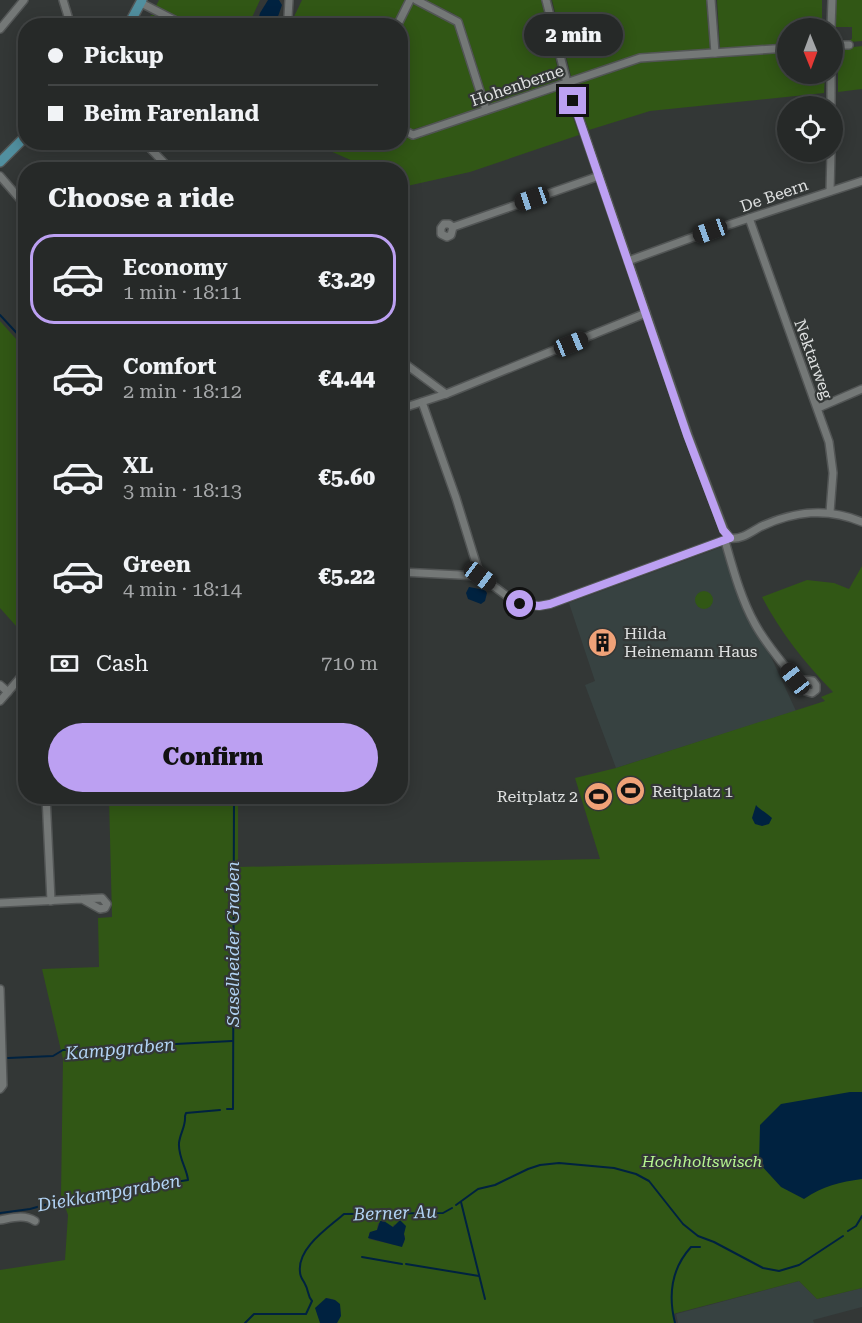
<!DOCTYPE html>
<meta charset="utf-8">
<style>
:root{--surface:#262928;--page:#323534;--text:#f1f3f6;--muted:#a4a6a8;--line:#424545;--accent:#bca0f2}
body{margin:0;font-family:"Roboto Serif",serif;background:var(--page);color:var(--text);height:100vh;display:flex;flex-direction:column;font-size:22px;white-space:nowrap}
*{box-sizing:border-box;margin:0}
p{font-size:20px;color:var(--muted)}
.icon{flex:none;width:33px;height:33px;fill:none;stroke:currentColor;stroke-width:2;stroke-linecap:round;stroke-linejoin:round}
.map{position:relative;flex:1;overflow:hidden}
.panel{position:absolute;left:18px;top:162px;width:390px;height:642px;display:flex;flex-direction:column;background:var(--surface);border-radius:24px;box-shadow:0 3px 15px #0003,0 0 0 2px var(--line)}
.panel>*{flex:none}
.hud{position:absolute;left:18px;top:18px;width:390px;height:132px;border-radius:24px;box-shadow:0 3px 15px #0003,0 0 0 2px var(--line);display:grid;align-content:center;height:132px;padding:0 30px;background:var(--surface)}
.needle{width:39px;rotate:179deg}
.fabs{position:absolute;left:777px;top:18px;display:grid;gap:12px}
.fabs a{display:grid;place-items:center;width:66px;height:66px;border-radius:50%;background:var(--surface);box-shadow:0 3px 15px #0003,0 0 0 2px var(--line);font-size:30px}
.end{position:absolute;width:27px;height:27px;margin:-14px;border:8px solid #bca0f2;background:#111;box-shadow:0 0 0 3px #111}
.from{border-radius:50%}
.bubble{position:absolute;height:42px;border-radius:21px;background:var(--surface);box-shadow:0 3px 15px #0003,0 0 0 2px var(--line);font-size:20px;font-weight:800;line-height:42px;text-align:center}
.car{position:absolute;width:18px;height:36px;margin:-18px -9px;border-radius:8px;box-shadow:0 0 4px 2px #0007;background:linear-gradient(#222 24%,#8ab4d8 0 40%,#222 0 76%,#8ab4d8 0 86%,#222 0)}
.hud b{display:flex;align-items:center;gap:21px;height:57px;font-size:22px}
.hud b+b{border-top:2px solid var(--line)}
.hud i{width:15px;height:15px;background:var(--text)}
ul{padding:0;list-style:none}
li{display:flex;align-items:center;gap:18px;height:90px;margin:0 12px 9px;padding:0 18px;border:3px solid transparent;border-radius:24px}
li div{flex:1}
li b{display:block;font-size:22px}
li em{font-style:normal;font-weight:800}
li.on{border-color:var(--accent)}
li>.icon{width:54px;height:54px;stroke-width:1.5}
h2{padding:0 30px;font-size:27px;line-height:72px}
.pay{display:flex;align-items:center;gap:15px;height:66px;padding:0 30px;font-size:22px}
.pay p{margin-inline-start:auto}
.action{display:flex;gap:12px;margin-top:auto;padding:12px 30px}
.action a{flex:1;height:69px;border-radius:36px;background:var(--accent);color:#111;font-size:24px;font-weight:800;line-height:69px;text-align:center}
.map>svg:first-child{display:block}
.built{fill:#374241}
.green{fill:#315715;fill-rule:evenodd}
.water{fill:#002240}
.lines{fill:none;stroke-linecap:round;stroke-linejoin:round}
.stream{stroke:#002240;stroke-width:2}
.minor-casing{stroke:#525555;stroke-width:10}
.major-casing{stroke:#525555;stroke-width:12}
.minor{stroke:#747877;stroke-width:7}
.major{stroke:#518f9f;stroke-width:9}
.route{stroke:#bca0f2;stroke-width:8}
.labels{text-anchor:middle;stroke-width:4.5;stroke-linejoin:round;paint-order:stroke}
.street-label{font-size:16px;fill:#dfe1e1;stroke:#333736}
.poi-label{font-size:16px;fill:#dfe1e1;stroke:#333736;text-anchor:start}
.park-label{font-size:16px;font-style:italic;fill:#b5f490;stroke:#333736}
.water-label{font-size:18px;font-style:italic;fill:#b2d3f4;stroke:#333736}
</style>
<div class="map">
<svg width="862" height="1323" viewBox="0 0 862 1323">
<rect width="100%" height="100%" fill="#333736"/>
<g class="built">
<path d="M722,547L749,618L772,659L796,711L616,768L585,685L595,681L569,603Z"/>
<path d="M799,1281L817,1299L862,1288V1307L813,1320L814,1323H678L676,1314Z"/>
</g>
<g class="green">
<path d="M159,0H260L248,26L195,25L156,6Z"/>
<path d="M302,0H405L393,25H290Z"/>
<path d="M425,0H541L560,78L559,80L492,104L489,103L463,23L454,14Z"/>
<path d="M552,0H706L710,50L639,55L573,77L571,76Z"/>
<path d="M717,0H822V28H788L787,45L720,48Z"/>
<path d="M836,0H862V41L850,42V40L852,39V27H835Z"/>
<path d="M414,3L453,22L458,28L482,105L481,109L411,130L401,126L400,27L412,4Z"/>
<path d="M151,15H153L176,25H146Z"/>
<path d="M862,46V89L838,92V49Z"/>
<path d="M787,53L788,74H825L824,93L650,111L589,130L573,88L576,84L643,62Z"/>
<path d="M563,89L579,135L470,172L407,186L401,183L400,170L371,169L312,143L400,142L401,133L412,139Z"/>
<path d="M0,321L25,349V636L0,608Z"/>
<path d="M862,566V1288L817,1299L799,1281L673,1314L675,1323H337C343,1311 342,1299 326,1298L317,1314L321,1320L320,1323H0V1270L65,1260L68,1215L61,1195L63,1059L42,969L99,967L98,918L112,917L109,797H238V867L600,859L575,778L616,768L825,701L821,697L833,692C804,662 781,633 762,597L807,580L834,583L849,589ZM378,1223L393,1227L394,1224L405,1236L404,1243L395,1245L369,1239V1233L377,1230Z"/>
<circle cx="704" cy="600" r="9"/>
</g>
<g class="water">
<path d="M268,0H279L282,5L275,25H257L260,13Z"/>
<path d="M469,587L485,590L487,593L485,601L481,604L468,599L466,593Z"/>
<path d="M756,805C759,809 767,813 772,818L769,824L762,826L755,824L752,818Z"/>
<path d="M850,1092H862V1179C840,1182 823,1186 804,1199L781,1187L759,1163L760,1125L781,1104Z"/>
<path d="M400,1220L406,1226L404,1234L405,1239L402,1247L368,1238L370,1232L377,1230L380,1221H384L393,1227Z"/>
<path d="M326,1298L335,1300L340,1304L341,1316L337,1323H320L315,1308Z"/>
</g>
<g class="lines">
<g class="stream">
<path d="M0,315L26,343"/>
<path d="M8,1058L53,1056L63,1050L232,1041"/>
<path d="M227,1109H233L234,796"/>
<path d="M461,1202L485,1299"/>
<path d="M456,1205L478,1189L495,1185L528,1169L540,1165L559,1163L614,1168L636,1174L649,1181L683,1224L698,1236L714,1242L763,1268L779,1271L799,1265L843,1236"/>
<path d="M0,1213L30,1209L66,1199L188,1180C187,1169 178,1157 179,1143C180,1133 186,1126 185,1116L186,1113L220,1110"/>
<path d="M848,1231L856,1226L862,1216"/>
<path d="M362,1257L402,1264"/>
<path d="M406,1264L479,1276"/>
<path d="M245,1323L254,1314H306L312,1301C307,1295 309,1291 305,1284C303,1280 300,1277 300,1272C297,1248 328,1228 344,1214L443,1213L452,1208"/>
<path d="M675,1323C668,1295 671,1269 691,1247H700"/>
</g>
<defs>
<g id="minor">
<path d="M63,0L71,26"/>
<path d="M416,0L458,22L486,110"/>
<path d="M546,0L567,83L688,435L724,530L730,538"/>
<path d="M711,0L715,53"/>
<path d="M141,3L186,26"/>
<path d="M284,26L288,17L289,0"/>
<path d="M397,26L410,0"/>
<path d="M831,28L832,0"/>
<path d="M0,29L24,0"/>
<path d="M832,45H849"/>
<path d="M831,106V74"/>
<path d="M400,128L413,135L640,58L788,48"/>
<path d="M144,142L171,170"/>
<path d="M0,176L26,206"/>
<path d="M830,191L831,152"/>
<path d="M749,218L829,442L833,473L830,512"/>
<path d="M453,227L451,235L447,237L441,234V228L444,224H449L453,227L599,176"/>
<path d="M628,261L710,231L862,181"/>
<path d="M400,360L446,394"/>
<path d="M422,402L456,498L480,576L511,599L520,604L539,606L550,604L730,538C741,540 751,532 760,527C794,511 827,507 862,522"/>
<path d="M818,408L862,389"/>
<path d="M400,409L446,394L646,313"/>
<path d="M725,541C733,569 741,599 755,624C768,648 788,669 805,691L812,693L816,690V685L813,681L795,679"/>
<path d="M400,572L480,576"/>
<path d="M0,685L8,692"/>
<path d="M0,701L26,671"/>
<path d="M46,796L51,901"/>
<path d="M0,903L102,898L107,904L105,908L100,909L82,899"/>
<path d="M0,989L3,1085L0,1089"/>
<path d="M0,1220C12,1218 24,1214 35,1221"/>
</g>
<g id="major">
<path d="M128,26L142,0"/>
<path d="M0,162L26,136"/>
</g>
</defs>
<use href="#minor" class="minor-casing"/>
<use href="#major" class="major-casing"/>
<use href="#minor" class="minor"/>
<use href="#major" class="major"/>
</g>
<g class="lines">
<path class="route" d="M520,604L539,606L550,604L730,538L723,530L687,435L573,101"/>
</g>
<defs>
<symbol id="building-disc" viewBox="-11 -11 22 22"><circle r="9.5" fill="#f0a278" stroke="#333736"/><path d="M-4-6H4V6H1V3H-1V6H-4ZM-2.5-4.3h1.7v1.8h-1.7ZM.8-4.3h1.7v1.8H.8ZM-2.5-1h1.7V.8h-1.7ZM.8-1h1.7V.8H.8Z" fill="#111"/></symbol>
<symbol id="stadium-disc" viewBox="-11 -11 22 22"><circle r="9.5" fill="#f0a278" stroke="#333736"/><path d="M0-5a6.5 5 0 1 0 0 10a6.5 5 0 1 0 0-10ZM-3.5-1.8h7v3.6h-7Z" fill="#111"/></symbol>
</defs>
<g fill-rule="evenodd">
<use href="#building-disc" x="586" y="626" width="33" height="33"/>
<use href="#stadium-disc" x="614" y="774" width="33" height="33"/>
<use href="#stadium-disc" x="582" y="780" width="33" height="33"/>
</g>
<g class="labels">
<g class="street-label">
<text transform="translate(517 85) rotate(-19)" y="6">Hohenberne</text>
<text transform="translate(774 195) rotate(-19)" y="6">De Beern</text>
<text transform="translate(814 359) rotate(70)" y="6">Nektarweg</text>
</g>
<g class="poi-label">
<text x="624" y="639">Hilda<tspan x="624" dy="18">Heinemann Haus</tspan></text>
<text x="652" y="797">Reitplatz 1</text>
<text x="578" y="802" text-anchor="end">Reitplatz 2</text>
</g>
<g class="park-label">
<text x="702" y="1167">Hochholtswisch</text>
</g>
<g class="water-label">
<text transform="translate(233 944) rotate(-90)" y="6">Saselheider Graben</text>
<text transform="translate(120 1049) rotate(-5)" y="6">Kampgraben</text>
<text transform="translate(109 1193) rotate(-10)" y="6">Diekkampgraben</text>
<text transform="translate(395 1213) rotate(-2)" y="6">Berner Au</text>
</g>
</g>
</svg>
<div class="fabs">
<a><svg class="needle" viewBox="-14 -14 28 28"><path d="M0-13l5 13h-10z" fill="#e53935"/><path d="M0 13l5-13h-10z" fill="#a4a6a8"/></svg></a>
<a><svg class="icon" aria-label="locate" viewBox="0 0 24 24"><circle cx="12" cy="12" r="6"/><path d="M12 2v4M12 18v4M2 12h4M18 12h4"/></svg></a>
</div>
<i class="end from" style="left:520px;top:604px"></i>
<i class="end" style="left:573px;top:101px"></i>
<div class="bubble" style="left:524px;top:14px;width:99px">2 min</div>
<i class="car" style="left:532px;top:199px;rotate:251deg"></i>
<i class="car" style="left:710px;top:231px;rotate:250deg"></i>
<i class="car" style="left:571px;top:344px;rotate:68deg"></i>
<i class="car" style="left:480px;top:576px;rotate:127deg"></i>
<i class="car" style="left:795px;top:679px;rotate:322deg"></i>
<div class="hud">
<b><i class="from"></i>Pickup</b>
<b><i></i>Beim Farenland</b>
</div>
<section class="panel">
<h2>Choose a ride</h2>
<ul>
<li class="on"><svg class="icon" aria-label="car" viewBox="0 0 24 24"><path d="M5 17H2v-5l4-1 3-4h7l3 4 3 1v5h-3M9 17h6M6 11h13"/><circle cx="7" cy="17" r="2"/><circle cx="17" cy="17" r="2"/></svg><div><b>Economy</b><p>1 min · 18:11</p></div><em>€3.29</em></li>
<li><svg class="icon" aria-label="car" viewBox="0 0 24 24"><path d="M5 17H2v-5l4-1 3-4h7l3 4 3 1v5h-3M9 17h6M6 11h13"/><circle cx="7" cy="17" r="2"/><circle cx="17" cy="17" r="2"/></svg><div><b>Comfort</b><p>2 min · 18:12</p></div><em>€4.44</em></li>
<li><svg class="icon" aria-label="car" viewBox="0 0 24 24"><path d="M5 17H2v-5l4-1 3-4h7l3 4 3 1v5h-3M9 17h6M6 11h13"/><circle cx="7" cy="17" r="2"/><circle cx="17" cy="17" r="2"/></svg><div><b>XL</b><p>3 min · 18:13</p></div><em>€5.60</em></li>
<li><svg class="icon" aria-label="car" viewBox="0 0 24 24"><path d="M5 17H2v-5l4-1 3-4h7l3 4 3 1v5h-3M9 17h6M6 11h13"/><circle cx="7" cy="17" r="2"/><circle cx="17" cy="17" r="2"/></svg><div><b>Green</b><p>4 min · 18:14</p></div><em>€5.22</em></li>
</ul>
<div class="pay"><svg class="icon" aria-label="cash" viewBox="0 0 24 24"><path d="M3 7h18v10H3z"/><circle cx="12" cy="12" r="2"/></svg>Cash<p>710 m</p></div>
<div class="action"><a>Confirm</a></div>
</section>
</div>
